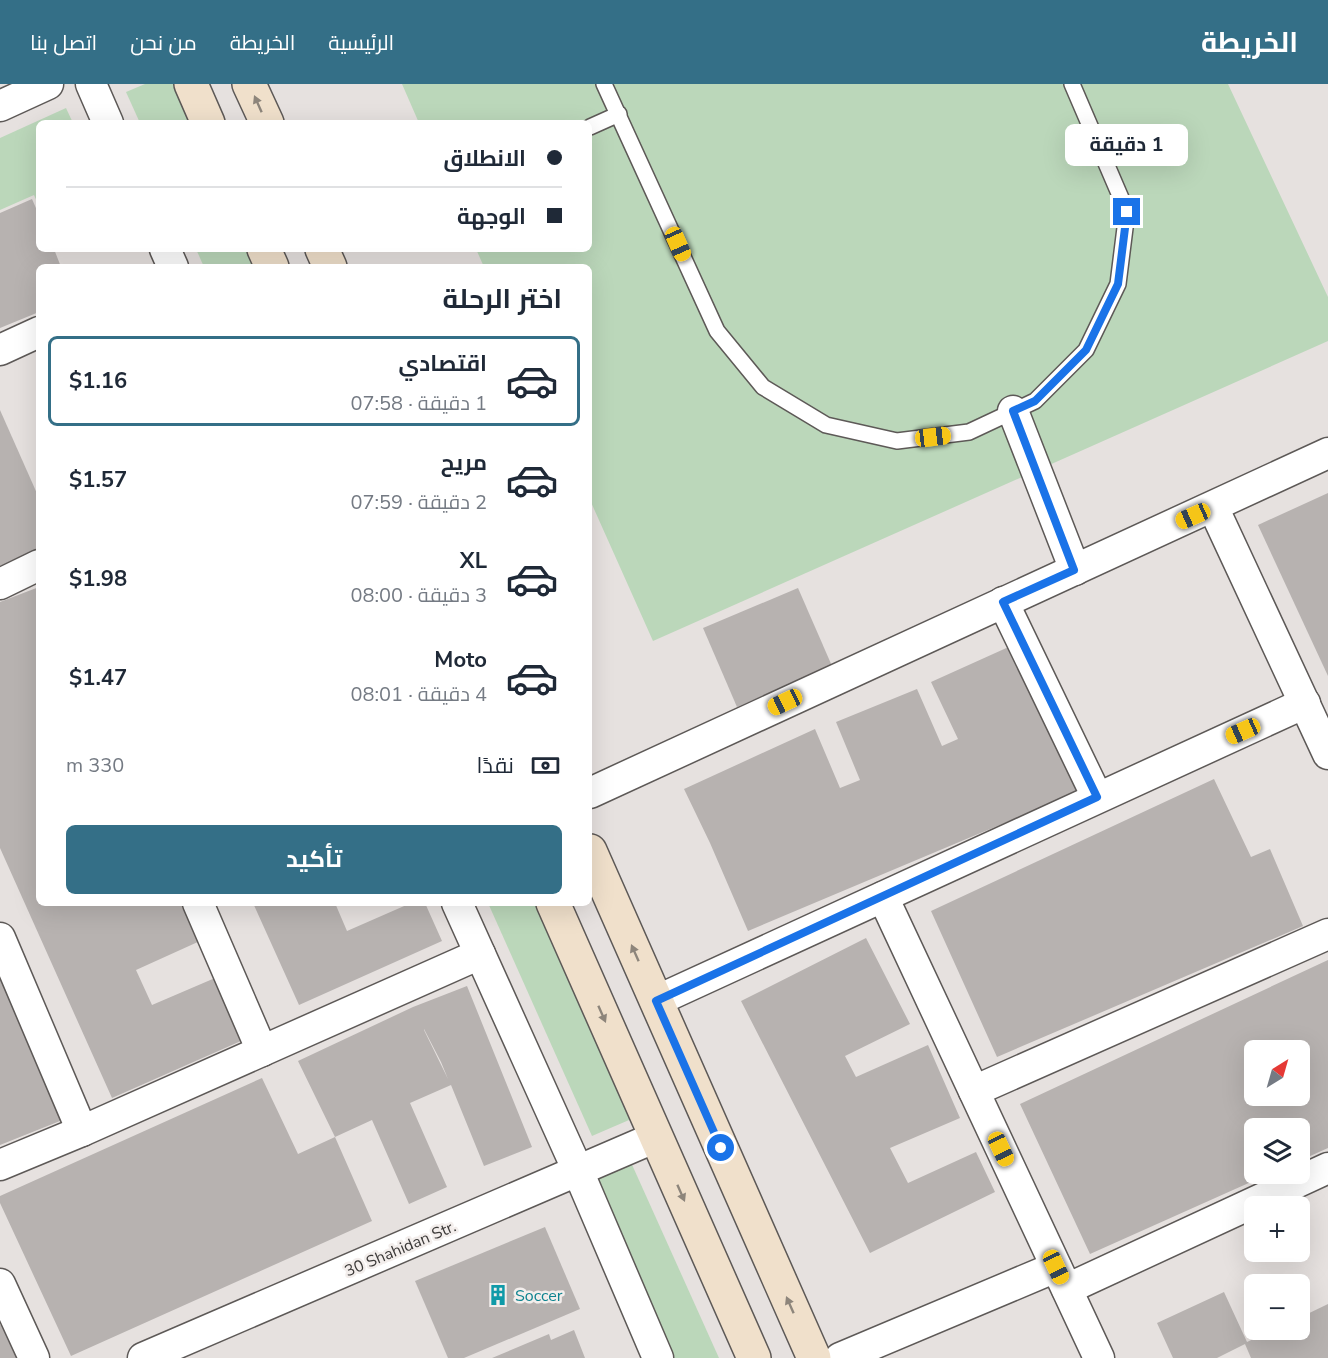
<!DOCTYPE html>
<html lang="ar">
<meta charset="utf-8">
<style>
:root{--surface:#fff;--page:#f6f6f7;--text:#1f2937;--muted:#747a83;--line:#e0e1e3;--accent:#346f87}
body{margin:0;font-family:"Nunito Sans",Cairo,sans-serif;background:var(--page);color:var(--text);direction:rtl;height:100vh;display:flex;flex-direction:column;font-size:22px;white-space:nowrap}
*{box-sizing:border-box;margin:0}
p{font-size:20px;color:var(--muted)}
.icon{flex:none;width:33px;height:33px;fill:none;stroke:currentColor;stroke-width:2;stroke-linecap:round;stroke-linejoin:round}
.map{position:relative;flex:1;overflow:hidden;direction:ltr}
.panel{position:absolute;left:36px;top:180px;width:556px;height:642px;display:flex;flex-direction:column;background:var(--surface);border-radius:9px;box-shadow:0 6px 24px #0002;direction:rtl}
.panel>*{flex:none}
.banner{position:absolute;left:36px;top:36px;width:556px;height:132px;border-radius:9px;box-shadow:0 6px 24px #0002;direction:rtl;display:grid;align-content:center;height:132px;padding:0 30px;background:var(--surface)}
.needle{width:39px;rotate:37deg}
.buttons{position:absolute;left:1244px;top:956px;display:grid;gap:12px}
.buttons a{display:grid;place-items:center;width:66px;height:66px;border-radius:9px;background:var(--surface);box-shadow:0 6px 24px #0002;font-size:30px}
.end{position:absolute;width:27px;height:27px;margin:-14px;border:8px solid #1a73e8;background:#fff;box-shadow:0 0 0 3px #fff}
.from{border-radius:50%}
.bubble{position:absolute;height:42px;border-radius:9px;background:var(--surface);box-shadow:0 6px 24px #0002;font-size:20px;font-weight:700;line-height:42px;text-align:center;direction:rtl}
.car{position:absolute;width:18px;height:36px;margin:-18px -9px;border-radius:8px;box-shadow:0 0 4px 2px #0007;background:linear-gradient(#f5c518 24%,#345 0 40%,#f5c518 0 76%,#345 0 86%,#f5c518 0)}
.banner b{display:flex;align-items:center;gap:21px;height:57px;font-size:22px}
.banner b+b{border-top:2px solid var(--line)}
.banner i{width:15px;height:15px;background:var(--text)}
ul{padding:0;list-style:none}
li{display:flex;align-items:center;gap:18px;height:90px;margin:0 12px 9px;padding:0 18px;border:3px solid transparent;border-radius:9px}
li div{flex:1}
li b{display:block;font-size:22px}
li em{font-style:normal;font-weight:700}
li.current{border-color:var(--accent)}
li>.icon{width:54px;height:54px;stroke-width:1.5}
h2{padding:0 30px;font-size:27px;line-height:72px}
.pay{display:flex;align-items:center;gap:15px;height:66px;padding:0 30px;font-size:22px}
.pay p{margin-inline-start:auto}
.cta{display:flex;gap:12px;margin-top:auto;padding:12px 30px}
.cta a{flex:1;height:69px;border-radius:9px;background:var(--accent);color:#fff;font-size:24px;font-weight:700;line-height:69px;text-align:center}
header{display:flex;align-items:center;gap:36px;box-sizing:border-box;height:84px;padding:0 30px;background:var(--accent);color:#fff}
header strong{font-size:28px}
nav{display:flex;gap:33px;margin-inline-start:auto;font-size:21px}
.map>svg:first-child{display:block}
.green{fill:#bbd7ba}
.building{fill:#b7b2b0;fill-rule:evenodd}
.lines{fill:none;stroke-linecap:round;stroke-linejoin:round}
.service-casing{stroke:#5d5957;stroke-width:18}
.minor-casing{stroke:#5d5957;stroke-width:33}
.secondary-casing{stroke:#5d5957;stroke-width:36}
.service{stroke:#fff;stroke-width:15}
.minor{stroke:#fff;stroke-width:30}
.secondary{stroke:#f0e0cb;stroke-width:33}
.oneway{fill:#8d857b}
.route{stroke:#1a73e8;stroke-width:8}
.labels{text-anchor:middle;stroke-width:5;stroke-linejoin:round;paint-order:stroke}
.street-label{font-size:16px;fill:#3c3a39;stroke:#f3eeec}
.culture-label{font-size:16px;fill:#0d838f;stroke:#f3eeec;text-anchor:start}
</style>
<header>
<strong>الخريطة</strong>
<nav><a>الرئيسية</a><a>الخريطة</a><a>من نحن</a><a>اتصل بنا</a></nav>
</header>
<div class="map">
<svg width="1328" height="1274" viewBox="0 0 1328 1274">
<rect width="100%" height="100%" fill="#e6e1df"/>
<g class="green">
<path d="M145,0H175L192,39H140L126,8Z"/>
<path d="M402,0H1228L1328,213V257L653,557L590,416V183H484L476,165H590V39H419Z"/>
<path d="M66,24L73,39H39V122L34,111L0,126V54Z"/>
<path d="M196,165H249L257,183H204Z"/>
<path d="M488,819H541L636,1033L592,1052Z"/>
<path d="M629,1074L719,1274H667L586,1091Z"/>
</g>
<g class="building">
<path d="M32,115L39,131V165H54L61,183H39V228L0,244V129Z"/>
<path d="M0,326L39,414V465L0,482Z"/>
<path d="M1328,409V592L1258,441Z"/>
<path d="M39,503V819H183L200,857L136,886L152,921L222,891L250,953L112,1014L0,764V518Z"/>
<path d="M798,504L832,582L737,623L703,544Z"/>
<path d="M1013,561L1078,708L748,847L710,759L684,705L815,645L840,704L860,696L836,638L917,605L942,662L958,655L931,598Z"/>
<path d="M1214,695L1251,773L1270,765L1303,842L997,973L931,827Z"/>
<path d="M253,819H335L347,847L411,819H425L442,857L299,921Z"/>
<path d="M866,854L910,940L845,972L856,993L928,961L960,1034L890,1064L908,1099L976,1068L995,1108L870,1169L741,917Z"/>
<path d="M1328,876V1064L1299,1077V1044H1254V1089H1271L1090,1170L1020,1020ZM1254,966H1299V1011H1254Z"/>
<path d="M0,888L65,1035L0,1061Z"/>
<path d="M467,902L532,1063L484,1082L451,1001L410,1019L447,1103L409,1120L372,1036L335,1053L298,977L413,923ZM424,945L441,978L448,995L424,946Z"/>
<path d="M262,994L298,1070L335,1053L372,1137L71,1272L0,1119V1112Z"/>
<path d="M545,1143L580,1225L464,1274H448L415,1197Z"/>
<path d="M1224,1208L1247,1258L1274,1245H1299V1234L1328,1220V1274H1251L1245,1260L1217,1274H1173L1157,1239Z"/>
<path d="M4,1239L18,1274H0V1241Z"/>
<path d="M574,1246L585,1274H492L549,1250L551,1256Z"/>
</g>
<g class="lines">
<defs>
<g id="service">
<path d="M604,0L717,247L763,303L826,341L897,357L969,348L1035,317L1086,266L1118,200L1127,128L1072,0"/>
<path d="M590,43L619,30"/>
</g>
<g id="minor">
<path d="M91,0L108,39"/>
<path d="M0,22L48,0"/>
<path d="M165,165L173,183"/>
<path d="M0,266L39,248"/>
<path d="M1013,327L1075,486"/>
<path d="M1213,423L1328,670"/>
<path d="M0,500L39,481"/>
<path d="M1003,518L1097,713"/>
<path d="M590,709L1328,369"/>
<path d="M883,813L1099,1274"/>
<path d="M198,819L262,967"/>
<path d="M457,819L578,1087L658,1274"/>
<path d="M0,854L82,1047"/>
<path d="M656,917L1305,619"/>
<path d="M974,1007L1328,850"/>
<path d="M0,1081L82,1047L480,870"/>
<path d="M0,1200L34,1274"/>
<path d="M1067,1205L1328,1084"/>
<path d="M143,1274L656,1053"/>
<path d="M840,1274L1056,1183"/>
</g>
<g id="secondary">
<path d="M191,0L208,39"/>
<path d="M249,0L267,39"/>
<path d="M264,165L272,183"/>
<path d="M322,165L330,183"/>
<path d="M590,767L814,1274"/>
<path d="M553,819L754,1274"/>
</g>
</defs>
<use href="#service" class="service-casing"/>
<use href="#minor" class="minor-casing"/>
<use href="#secondary" class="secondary-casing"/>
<use href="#service" class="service"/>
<use href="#minor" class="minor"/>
<use href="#secondary" class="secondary"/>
</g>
<defs><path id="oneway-solid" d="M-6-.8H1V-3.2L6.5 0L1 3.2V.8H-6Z" transform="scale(1.5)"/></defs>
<g class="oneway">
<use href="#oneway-solid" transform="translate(258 20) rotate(-114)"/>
<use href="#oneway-solid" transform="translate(635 869) rotate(-114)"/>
<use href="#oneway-solid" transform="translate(602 930) rotate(66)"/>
<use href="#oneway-solid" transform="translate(681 1109) rotate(66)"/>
<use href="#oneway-solid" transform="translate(790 1221) rotate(-114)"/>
</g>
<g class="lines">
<path class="route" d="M721,1064L656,917L1097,713L1003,518L1074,486L1013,327L1035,317L1086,266L1118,200L1127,128"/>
</g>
<defs>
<symbol id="building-bare" viewBox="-9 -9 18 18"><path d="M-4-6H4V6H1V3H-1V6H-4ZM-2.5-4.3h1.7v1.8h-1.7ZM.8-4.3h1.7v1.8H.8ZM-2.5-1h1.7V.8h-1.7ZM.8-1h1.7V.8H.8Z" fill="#0f9aa8" stroke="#f3eeec" stroke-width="2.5" paint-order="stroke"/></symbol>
</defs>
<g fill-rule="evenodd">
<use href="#building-bare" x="483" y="1196" width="30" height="30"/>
</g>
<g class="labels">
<g class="street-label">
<text transform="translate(400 1164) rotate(-23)" y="6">30 Shahidan Str.</text>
</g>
<g class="culture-label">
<text x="515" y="1217">Soccer</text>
</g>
</g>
</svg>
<div class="buttons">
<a><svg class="needle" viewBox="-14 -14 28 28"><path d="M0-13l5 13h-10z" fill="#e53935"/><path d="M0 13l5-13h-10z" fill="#747a83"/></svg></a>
<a><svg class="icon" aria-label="layers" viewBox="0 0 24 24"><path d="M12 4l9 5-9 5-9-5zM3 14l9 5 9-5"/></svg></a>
<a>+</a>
<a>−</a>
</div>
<i class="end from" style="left:721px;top:1064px"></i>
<i class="end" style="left:1127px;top:128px"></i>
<div class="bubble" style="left:1065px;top:40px;width:123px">1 دقيقة</div>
<i class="car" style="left:678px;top:160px;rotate:156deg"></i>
<i class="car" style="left:933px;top:353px;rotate:83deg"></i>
<i class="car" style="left:1193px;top:432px;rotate:246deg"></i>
<i class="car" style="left:785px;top:618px;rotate:245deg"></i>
<i class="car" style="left:1243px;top:647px;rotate:246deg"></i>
<i class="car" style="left:1001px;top:1065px;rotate:155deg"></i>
<i class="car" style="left:1056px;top:1183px;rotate:155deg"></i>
<div class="banner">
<b><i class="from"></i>الانطلاق</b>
<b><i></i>الوجهة</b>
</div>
<section class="panel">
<h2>اختر الرحلة</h2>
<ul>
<li class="current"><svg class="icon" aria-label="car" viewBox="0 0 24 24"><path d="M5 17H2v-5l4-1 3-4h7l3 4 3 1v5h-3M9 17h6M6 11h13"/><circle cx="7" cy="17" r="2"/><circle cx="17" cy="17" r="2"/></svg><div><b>اقتصادي</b><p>1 دقيقة · 07:58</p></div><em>$1.16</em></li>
<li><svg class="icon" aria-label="car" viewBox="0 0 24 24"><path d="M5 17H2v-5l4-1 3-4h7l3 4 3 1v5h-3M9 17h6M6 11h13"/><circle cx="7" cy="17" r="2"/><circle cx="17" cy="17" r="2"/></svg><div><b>مريح</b><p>2 دقيقة · 07:59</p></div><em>$1.57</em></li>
<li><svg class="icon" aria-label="car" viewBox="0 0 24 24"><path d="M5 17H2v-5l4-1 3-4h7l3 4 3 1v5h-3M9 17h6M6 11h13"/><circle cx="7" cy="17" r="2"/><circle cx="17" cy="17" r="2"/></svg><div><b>XL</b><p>3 دقيقة · 08:00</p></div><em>$1.98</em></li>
<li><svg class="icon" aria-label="car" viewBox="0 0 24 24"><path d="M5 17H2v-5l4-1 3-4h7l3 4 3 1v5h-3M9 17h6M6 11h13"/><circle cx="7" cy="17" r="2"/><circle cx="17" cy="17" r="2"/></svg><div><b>Moto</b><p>4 دقيقة · 08:01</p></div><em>$1.47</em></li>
</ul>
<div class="pay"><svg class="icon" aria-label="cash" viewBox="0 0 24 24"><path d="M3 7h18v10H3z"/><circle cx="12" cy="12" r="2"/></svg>نقدًا<p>330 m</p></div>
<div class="cta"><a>تأكيد</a></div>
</section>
</div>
